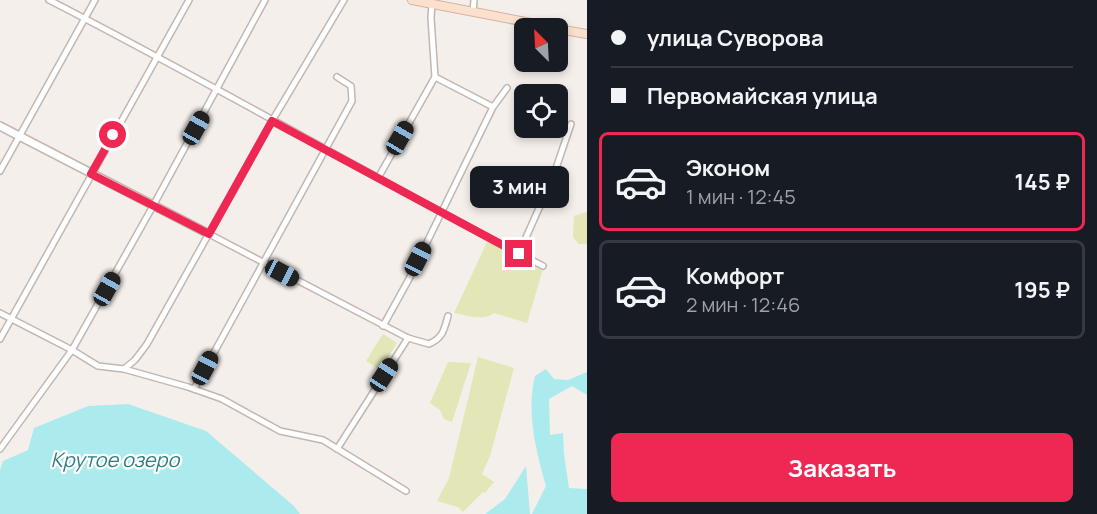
<!DOCTYPE html>
<html lang="ru">
<meta charset="utf-8">
<style>
:root{--surface:#171b24;--page:#242831;--text:#f1f3f6;--muted:#9ea1a6;--line:#363941;--accent:#ef2853}
body{margin:0;font-family:Manrope,sans-serif;background:var(--page);color:var(--text);height:100vh;display:flex;flex-direction:column;font-size:22px;white-space:nowrap}
*{box-sizing:border-box;margin:0}
p{font-size:20px;color:var(--muted)}
.icon{flex:none;width:33px;height:33px;fill:none;stroke:currentColor;stroke-width:2;stroke-linecap:round;stroke-linejoin:round}
.map{position:relative;flex:1;overflow:hidden}
.panel{display:flex;flex-direction:column;background:var(--surface);width:510px}
.panel>*{flex:none}
.hud{display:grid;align-content:center;height:132px;padding:0 24px;background:var(--surface)}
.needle{width:39px;rotate:336deg}
.tools{position:absolute;left:514px;top:18px;display:grid;gap:12px}
.tools a{display:grid;place-items:center;width:54px;height:54px;border-radius:9px;background:var(--surface);box-shadow:0 3px 9px #0003;font-size:30px}
.end{position:absolute;width:27px;height:27px;margin:-14px;border:8px solid #ef2853;background:#fff;box-shadow:0 0 0 3px #fff}
.from{border-radius:50%}
.bubble{position:absolute;height:42px;border-radius:9px;background:var(--surface);box-shadow:0 3px 9px #0003;font-size:20px;font-weight:700;line-height:42px;text-align:center}
.car{position:absolute;width:18px;height:36px;margin:-18px -9px;border-radius:8px;box-shadow:0 0 4px 2px #0007;background:linear-gradient(#222 24%,#8ab4d8 0 40%,#222 0 76%,#8ab4d8 0 86%,#222 0)}
.hud b{display:flex;align-items:center;gap:21px;height:57px;font-size:22px}
.hud b+b{border-top:2px solid var(--line)}
.hud i{width:15px;height:15px;background:var(--text)}
ul{padding:0;list-style:none}
li{display:flex;align-items:center;gap:18px;height:99px;margin:0 12px 9px;padding:0 12px;border:3px solid var(--line);border-radius:9px}
li div{flex:1}
li b{display:block;font-size:22px}
li em{font-style:normal;font-weight:700}
li.selected{border-color:var(--accent)}
li>.icon{width:54px;height:54px;stroke-width:1.5}
.primary-button{display:flex;gap:12px;margin-top:auto;padding:12px 24px}
.primary-button a{flex:1;height:69px;border-radius:9px;background:var(--accent);color:#fff;font-size:24px;font-weight:700;line-height:69px;text-align:center}
main{display:flex;flex:1;min-height:0}
.map>svg:first-child{display:block}
.green{fill:#e3e6b7}
.water{fill:#acebed}
.lines{fill:none;stroke-linecap:round;stroke-linejoin:round}
.minor-casing{stroke:#c3b6b1;stroke-width:8}
.tertiary-casing{stroke:#c3b6b1;stroke-width:10}
.secondary-casing{stroke:#d5b39f;stroke-width:10}
.minor{stroke:#fff;stroke-width:5}
.tertiary{stroke:#fff;stroke-width:7}
.secondary{stroke:#fce0ce;stroke-width:8}
.route{stroke:#ef2853;stroke-width:8}
.labels{text-anchor:middle;stroke-width:4.5;stroke-linejoin:round;paint-order:stroke}
.water-label{font-size:20px;font-style:italic;fill:#2c7c81;stroke:#fff}
</style>
<main>
<div class="map">
<svg width="587" height="514" viewBox="0 0 587 514">
<rect width="100%" height="100%" fill="#f5efeb"/>
<g class="green">
<path d="M587,212V244H579L573,237L574,216Z"/>
<path d="M487,242L515,253L543,269L527,323L494,313C484,322 466,315 454,313Z"/>
<path d="M383,334L397,343L380,370L366,361Z"/>
<path d="M478,357L514,368L490,456L482,474L494,482L485,493L483,492L463,512L458,507L437,501L449,478Z"/>
<path d="M448,362L471,363L452,422L444,419L440,410L430,403Z"/>
</g>
<g class="water">
<path d="M546,369L554,379L568,380L587,372V395L572,386L549,399L550,435L563,433L564,454L569,488L587,489V514H532L546,486C536,451 526,412 535,376Z"/>
<path d="M128,404L206,431L294,506L300,514H0V470L3,461L28,450L34,428L88,406Z"/>
<path d="M526,466L530,514H485L505,499Z"/>
</g>
<g class="lines">
<defs>
<g id="minor">
<path d="M49,0C215,85 377,180 543,266"/>
<path d="M473,12L474,0"/>
<path d="M493,107L507,88"/>
<path d="M0,171L95,0"/>
<path d="M378,178L435,77L431,18L432,4"/>
<path d="M209,234L408,338L429,344C443,338 444,330 448,316"/>
<path d="M519,253L553,177L571,124"/>
<path d="M0,313L72,350L98,366L124,369L188,387L222,399L280,431L323,440L406,491"/>
<path d="M383,326L409,279L493,107L435,77"/>
<path d="M0,339L189,0"/>
<path d="M124,369L135,360L147,344L272,121L344,0"/>
<path d="M194,389L352,101L351,86L337,77"/>
<path d="M0,449L72,350L153,206L265,0"/>
<path d="M337,449L408,338"/>
</g>
<path id="tertiary" d="M0,126L209,234"/>
<g id="secondary">
<path d="M412,0L557,28"/>
<path d="M558,29L587,34"/>
</g>
</defs>
<use href="#minor" class="minor-casing"/>
<use href="#tertiary" class="tertiary-casing"/>
<use href="#secondary" class="secondary-casing"/>
<use href="#minor" class="minor"/>
<use href="#tertiary" class="tertiary"/>
<use href="#secondary" class="secondary"/>
</g>
<g class="lines">
<path class="route" d="M113,135L91,174L209,234L272,121L519,254"/>
</g>
<g class="labels">
<g class="water-label">
<text x="115" y="467">Крутое озеро</text>
</g>
</g>
</svg>
<div class="tools">
<a><svg class="needle" viewBox="-14 -14 28 28"><path d="M0-13l5 13h-10z" fill="#e53935"/><path d="M0 13l5-13h-10z" fill="#9ea1a6"/></svg></a>
<a><svg class="icon" aria-label="locate" viewBox="0 0 24 24"><circle cx="12" cy="12" r="6"/><path d="M12 2v4M12 18v4M2 12h4M18 12h4"/></svg></a>
</div>
<i class="end from" style="left:113px;top:135px"></i>
<i class="end" style="left:519px;top:254px"></i>
<div class="bubble" style="left:470px;top:166px;width:99px">3 мин</div>
<i class="car" style="left:196px;top:128px;rotate:29deg"></i>
<i class="car" style="left:400px;top:138px;rotate:30deg"></i>
<i class="car" style="left:418px;top:259px;rotate:27deg"></i>
<i class="car" style="left:282px;top:273px;rotate:118deg"></i>
<i class="car" style="left:107px;top:289px;rotate:29deg"></i>
<i class="car" style="left:205px;top:368px;rotate:28deg"></i>
<i class="car" style="left:384px;top:375px;rotate:33deg"></i>
</div>
<section class="panel">
<div class="hud">
<b><i class="from"></i>улица Суворова</b>
<b><i></i>Первомайская улица</b>
</div>
<ul>
<li class="selected"><svg class="icon" aria-label="car" viewBox="0 0 24 24"><path d="M5 17H2v-5l4-1 3-4h7l3 4 3 1v5h-3M9 17h6M6 11h13"/><circle cx="7" cy="17" r="2"/><circle cx="17" cy="17" r="2"/></svg><div><b>Эконом</b><p>1 мин · 12:45</p></div><em>145 ₽</em></li>
<li><svg class="icon" aria-label="car" viewBox="0 0 24 24"><path d="M5 17H2v-5l4-1 3-4h7l3 4 3 1v5h-3M9 17h6M6 11h13"/><circle cx="7" cy="17" r="2"/><circle cx="17" cy="17" r="2"/></svg><div><b>Комфорт</b><p>2 мин · 12:46</p></div><em>195 ₽</em></li>
</ul>
<div class="primary-button"><a>Заказать</a></div>
</section>
</main>
